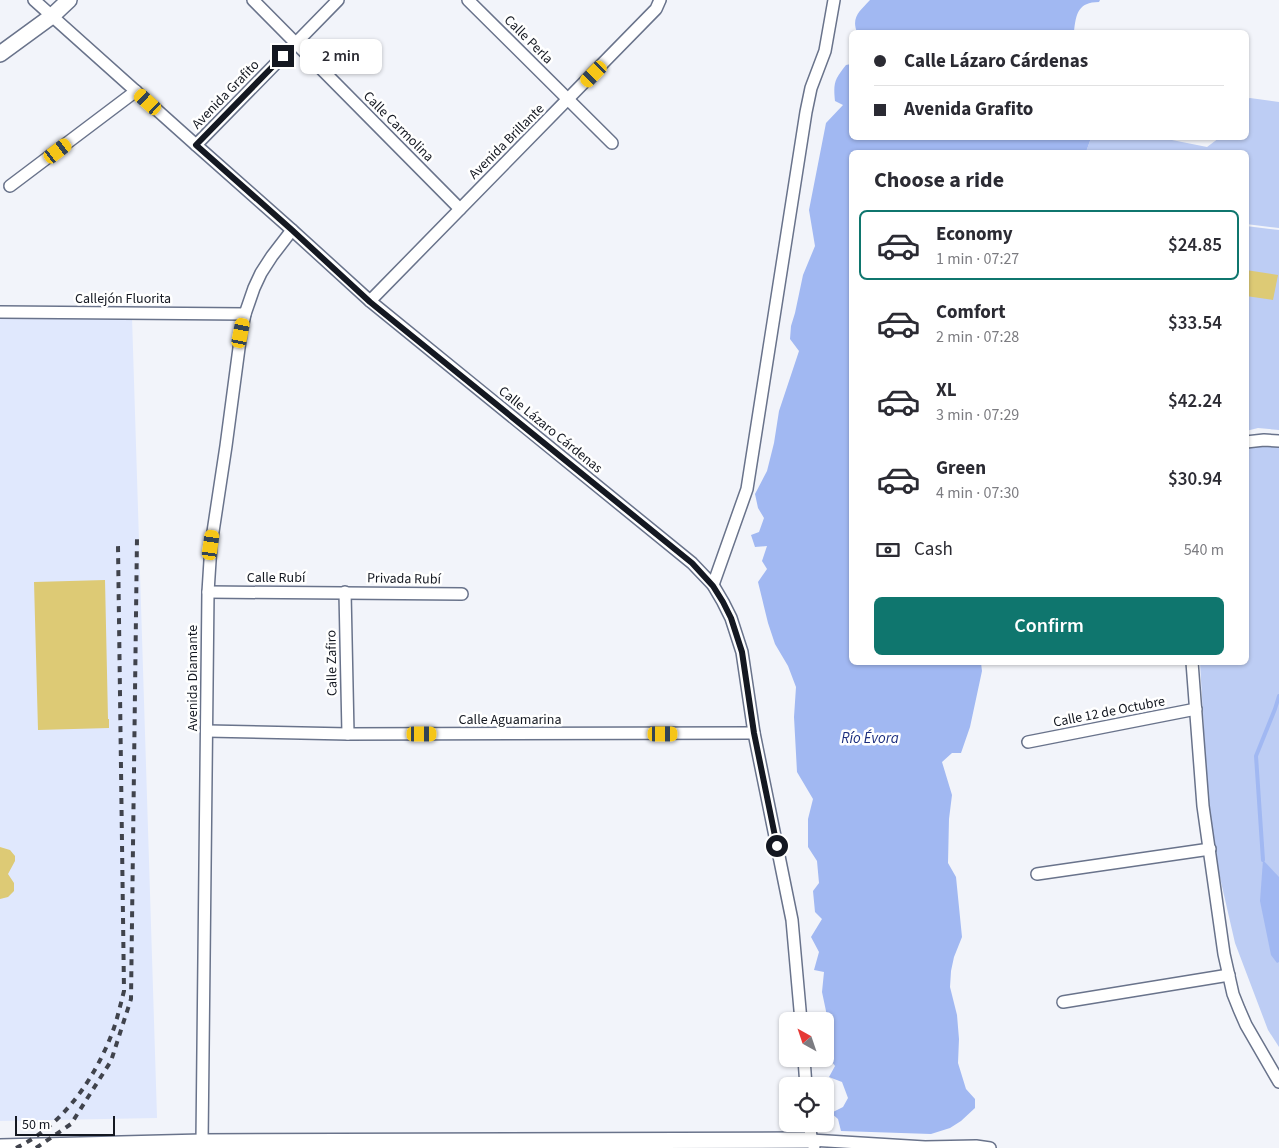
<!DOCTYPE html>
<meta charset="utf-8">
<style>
:root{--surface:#fff;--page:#f7f7f7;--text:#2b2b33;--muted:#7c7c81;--line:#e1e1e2;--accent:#0f766e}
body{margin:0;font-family:"Source Sans 3",sans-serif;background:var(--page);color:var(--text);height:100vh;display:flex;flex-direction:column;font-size:19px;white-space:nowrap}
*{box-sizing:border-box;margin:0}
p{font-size:16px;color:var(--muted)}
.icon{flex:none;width:28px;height:28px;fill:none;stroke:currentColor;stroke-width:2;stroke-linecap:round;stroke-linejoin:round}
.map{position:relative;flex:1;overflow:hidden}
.drawer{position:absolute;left:849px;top:150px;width:400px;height:515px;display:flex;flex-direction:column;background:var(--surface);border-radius:8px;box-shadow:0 1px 4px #0004}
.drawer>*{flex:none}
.top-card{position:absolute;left:849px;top:30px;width:400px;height:110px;border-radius:8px;box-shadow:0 1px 4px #0004;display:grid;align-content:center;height:110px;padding:0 25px;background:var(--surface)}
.needle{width:32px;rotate:320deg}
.buttons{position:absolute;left:779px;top:1012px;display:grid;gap:10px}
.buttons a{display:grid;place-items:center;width:55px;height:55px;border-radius:8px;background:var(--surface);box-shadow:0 1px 4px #0004;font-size:25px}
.scale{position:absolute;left:15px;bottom:12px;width:100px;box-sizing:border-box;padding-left:5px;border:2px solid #141821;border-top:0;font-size:14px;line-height:18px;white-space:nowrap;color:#141821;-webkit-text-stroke:4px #fff;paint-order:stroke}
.end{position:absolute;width:22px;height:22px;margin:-11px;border:6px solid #141821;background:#fff;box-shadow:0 0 0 2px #fff}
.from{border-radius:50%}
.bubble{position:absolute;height:35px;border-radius:8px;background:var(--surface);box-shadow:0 1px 4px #0004;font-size:16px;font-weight:600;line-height:35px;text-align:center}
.car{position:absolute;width:15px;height:30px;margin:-15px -8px;border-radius:6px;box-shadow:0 0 4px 1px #0007;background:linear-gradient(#f5c518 24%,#345 0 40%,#f5c518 0 76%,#345 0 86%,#f5c518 0)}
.top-card b{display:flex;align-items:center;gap:18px;height:48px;font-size:19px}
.top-card b+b{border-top:1px solid var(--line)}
.top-card i{width:12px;height:12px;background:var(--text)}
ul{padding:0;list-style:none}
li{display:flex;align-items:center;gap:15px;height:70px;margin:0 10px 8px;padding:0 15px;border:2px solid transparent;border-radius:8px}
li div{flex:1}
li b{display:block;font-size:19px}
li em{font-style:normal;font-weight:600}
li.on{border-color:var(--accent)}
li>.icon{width:45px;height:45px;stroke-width:1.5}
h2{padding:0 25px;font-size:22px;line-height:60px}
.pay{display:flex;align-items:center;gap:12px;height:55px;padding:0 25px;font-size:19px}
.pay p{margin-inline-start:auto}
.primary-button{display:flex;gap:10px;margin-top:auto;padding:10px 25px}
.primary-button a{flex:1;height:58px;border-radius:8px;background:var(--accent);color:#fff;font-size:20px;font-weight:600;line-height:58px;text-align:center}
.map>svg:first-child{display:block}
.built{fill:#e0e8fd}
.green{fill:#bdcdf4}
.water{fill:#a1b8f2}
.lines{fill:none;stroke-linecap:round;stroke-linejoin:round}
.stream{stroke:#a1b8f2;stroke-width:4}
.building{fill:#ddca75}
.minor-casing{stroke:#69738b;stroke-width:14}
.tertiary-casing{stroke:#69738b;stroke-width:18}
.minor{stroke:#fff;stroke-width:11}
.tertiary{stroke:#fff;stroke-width:15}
.rail{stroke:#40434c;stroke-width:4;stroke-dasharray:6 6;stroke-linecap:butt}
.route{stroke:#141821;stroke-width:6}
.labels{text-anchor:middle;stroke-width:5;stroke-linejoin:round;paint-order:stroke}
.street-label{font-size:14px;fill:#141821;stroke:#fff}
.water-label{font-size:15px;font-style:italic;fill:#1a2d7e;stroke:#fff}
</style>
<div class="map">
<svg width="1279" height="1148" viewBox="0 0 1279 1148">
<rect width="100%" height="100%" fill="#f2f4fa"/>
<path class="built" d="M0,318H132L157,1118L0,1121Z"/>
<g class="green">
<path d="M1250,98L1279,102V228L1246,224V152H1086L1091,138H1162L1207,147L1219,138H1246V99Z"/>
<path d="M1246,226L1279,230V430L1258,428L1246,431Z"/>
<path d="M1256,442L1279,447V1047L1268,1030L1235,943L1210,834L1200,663L1246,662V447Z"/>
</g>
<g class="water">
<path d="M870,0H1100L1099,2C1078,2 1076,14 1074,32H857C851,17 860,11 870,0Z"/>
<path d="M851,64V138H1091L1086,152H851V662L981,663L982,671L970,727L961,753H952L942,762L952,795L949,819L948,863L956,877L962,937L954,957L951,971L950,987L957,1015L959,1039L958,1063L966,1089L975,1099V1108L961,1121L950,1128L931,1134L841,1131L838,1119L831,1113L843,1107L848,1098L842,1082L829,1077L835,1066L827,1055L831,1051L828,1037L826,1011L822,992L824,972L814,970L819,952L811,937L822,919L815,912L813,891L819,883L817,861L808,847V819L813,799L797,772L794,717L796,687L788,666L775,644L768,623L758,582L767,569L762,561L767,546L755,547L751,535L759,532L764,518L758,508L755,494L767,471L774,443L779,411L799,351L790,339L791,326L795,313L803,275L815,246L809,210L826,123L843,105L835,101C833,82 835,79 846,65Z"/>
<path d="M1263,860L1279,877V962L1277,963L1271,955L1260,901Z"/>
</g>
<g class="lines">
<path class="stream" d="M1263,860L1256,756L1275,709L1279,696"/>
</g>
<g class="building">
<path d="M1246,270L1278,275L1273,300L1246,296Z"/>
<path d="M105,580L108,719H109V728L38,730L34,582Z"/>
<path d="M0,847L10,850L15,856V861L8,874L14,883V891L8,897L0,899Z"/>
</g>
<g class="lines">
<defs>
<g id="minor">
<path d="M34,0L196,145L292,230L370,301L692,563L713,585L723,602L731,618L742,652L754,733L792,920L801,1021"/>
<path d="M253,0L460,209"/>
<path d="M468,0L612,143"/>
<path d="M196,145L338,0"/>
<path d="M10,186L136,91"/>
<path d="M370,301L656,9L660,0"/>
<path d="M0,312L245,314"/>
<path d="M1246,442L1264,440L1279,441"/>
<path d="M713,585L747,489L806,112L811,88L825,51L834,0"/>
<path d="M208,592L462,594"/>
<path d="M345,592L348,734"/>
<path d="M1192,662L1203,806L1224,954L1233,994L1239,1009L1246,1025L1279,1082"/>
<path d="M207,731L348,734L754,733"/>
<path d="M1028,742L1196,709"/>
<path d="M1037,874L1210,849"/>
<path d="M1063,1002L1229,975"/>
<path d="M804,1059L806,1086"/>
<path d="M810,1124L811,1140L814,1146"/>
<path d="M811,1140L925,1147L976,1146L990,1148"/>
<path d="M202,1142L208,592L211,545L226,446L241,333L245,314L254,288L261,273L272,256L292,230"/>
</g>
<g id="tertiary">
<path d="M0,54L52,16L69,0"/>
<path d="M0,1147L202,1142L811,1140"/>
</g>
</defs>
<use href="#minor" class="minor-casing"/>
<use href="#tertiary" class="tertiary-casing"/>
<use href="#minor" class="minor"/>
<use href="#tertiary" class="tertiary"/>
<g class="rail">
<path d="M16,1148C62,1126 93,1081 111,1036C117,1021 120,1006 124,991L118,546"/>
<path d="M36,1148L71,1124L111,1061L131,999L137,538"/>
</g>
</g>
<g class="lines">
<path class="route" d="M283,56L196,145L292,230L370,302L692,563L713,586L723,602L731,618L742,652L754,733L777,846"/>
</g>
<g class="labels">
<g class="street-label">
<text transform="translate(529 39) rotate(45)" y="5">Calle Perla</text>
<text transform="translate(225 94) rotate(-46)" y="5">Avenida Grafito</text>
<text transform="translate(399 126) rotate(45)" y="5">Calle Carmolina</text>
<text transform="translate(506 141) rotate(-45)" y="5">Avenida Brillante</text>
<text x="123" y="303">Callejón Fluorita</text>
<text transform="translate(551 429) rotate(39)" y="5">Calle Lázaro Cárdenas</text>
<text x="276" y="582">Calle Rubí</text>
<text transform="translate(404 578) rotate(1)" y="5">Privada Rubí</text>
<text transform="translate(331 663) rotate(-91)" y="5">Calle Zafiro</text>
<text transform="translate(192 678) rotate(-90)" y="5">Avenida Diamante</text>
<text transform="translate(1109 711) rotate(-11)" y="5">Calle 12 de Octubre</text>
<text x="510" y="724">Calle Aguamarina</text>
</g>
<g class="water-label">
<text x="870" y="743">Río Évora</text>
</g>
</g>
</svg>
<div class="buttons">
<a><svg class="needle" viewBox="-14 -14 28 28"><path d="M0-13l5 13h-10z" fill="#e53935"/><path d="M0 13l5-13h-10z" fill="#7c7c81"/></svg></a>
<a><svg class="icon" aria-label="locate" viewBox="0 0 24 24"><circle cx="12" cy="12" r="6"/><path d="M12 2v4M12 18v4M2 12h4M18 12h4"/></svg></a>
</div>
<div class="scale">50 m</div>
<i class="end from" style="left:777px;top:846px"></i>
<i class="end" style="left:283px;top:56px"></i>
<div class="bubble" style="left:300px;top:39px;width:82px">2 min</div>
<i class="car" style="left:594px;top:74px;rotate:224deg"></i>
<i class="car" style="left:148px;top:102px;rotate:312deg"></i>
<i class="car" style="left:58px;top:151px;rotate:53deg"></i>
<i class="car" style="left:241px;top:333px;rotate:11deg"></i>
<i class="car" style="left:211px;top:545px;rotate:8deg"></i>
<i class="car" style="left:422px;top:734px;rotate:90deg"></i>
<i class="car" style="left:663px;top:734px;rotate:90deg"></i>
<div class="top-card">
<b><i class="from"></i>Calle Lázaro Cárdenas</b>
<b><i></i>Avenida Grafito</b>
</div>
<section class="drawer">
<h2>Choose a ride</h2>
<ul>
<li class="on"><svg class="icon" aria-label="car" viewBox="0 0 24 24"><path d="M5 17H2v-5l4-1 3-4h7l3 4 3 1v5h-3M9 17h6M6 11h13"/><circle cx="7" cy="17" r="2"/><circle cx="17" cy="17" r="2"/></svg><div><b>Economy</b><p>1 min · 07:27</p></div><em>$24.85</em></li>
<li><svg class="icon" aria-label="car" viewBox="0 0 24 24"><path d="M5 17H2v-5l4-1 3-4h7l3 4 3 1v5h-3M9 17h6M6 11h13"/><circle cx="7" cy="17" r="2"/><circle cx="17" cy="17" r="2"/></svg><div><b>Comfort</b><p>2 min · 07:28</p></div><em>$33.54</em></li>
<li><svg class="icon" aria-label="car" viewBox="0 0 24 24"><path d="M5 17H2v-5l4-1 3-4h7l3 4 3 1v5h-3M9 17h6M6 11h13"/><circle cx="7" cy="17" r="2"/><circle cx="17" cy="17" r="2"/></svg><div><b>XL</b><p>3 min · 07:29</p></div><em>$42.24</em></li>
<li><svg class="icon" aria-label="car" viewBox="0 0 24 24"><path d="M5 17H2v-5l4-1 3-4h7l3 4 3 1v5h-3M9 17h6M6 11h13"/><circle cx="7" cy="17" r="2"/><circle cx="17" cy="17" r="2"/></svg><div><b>Green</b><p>4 min · 07:30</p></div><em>$30.94</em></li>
</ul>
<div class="pay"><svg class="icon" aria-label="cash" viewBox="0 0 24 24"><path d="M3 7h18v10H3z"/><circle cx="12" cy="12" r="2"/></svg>Cash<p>540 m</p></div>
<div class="primary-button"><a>Confirm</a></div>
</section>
</div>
